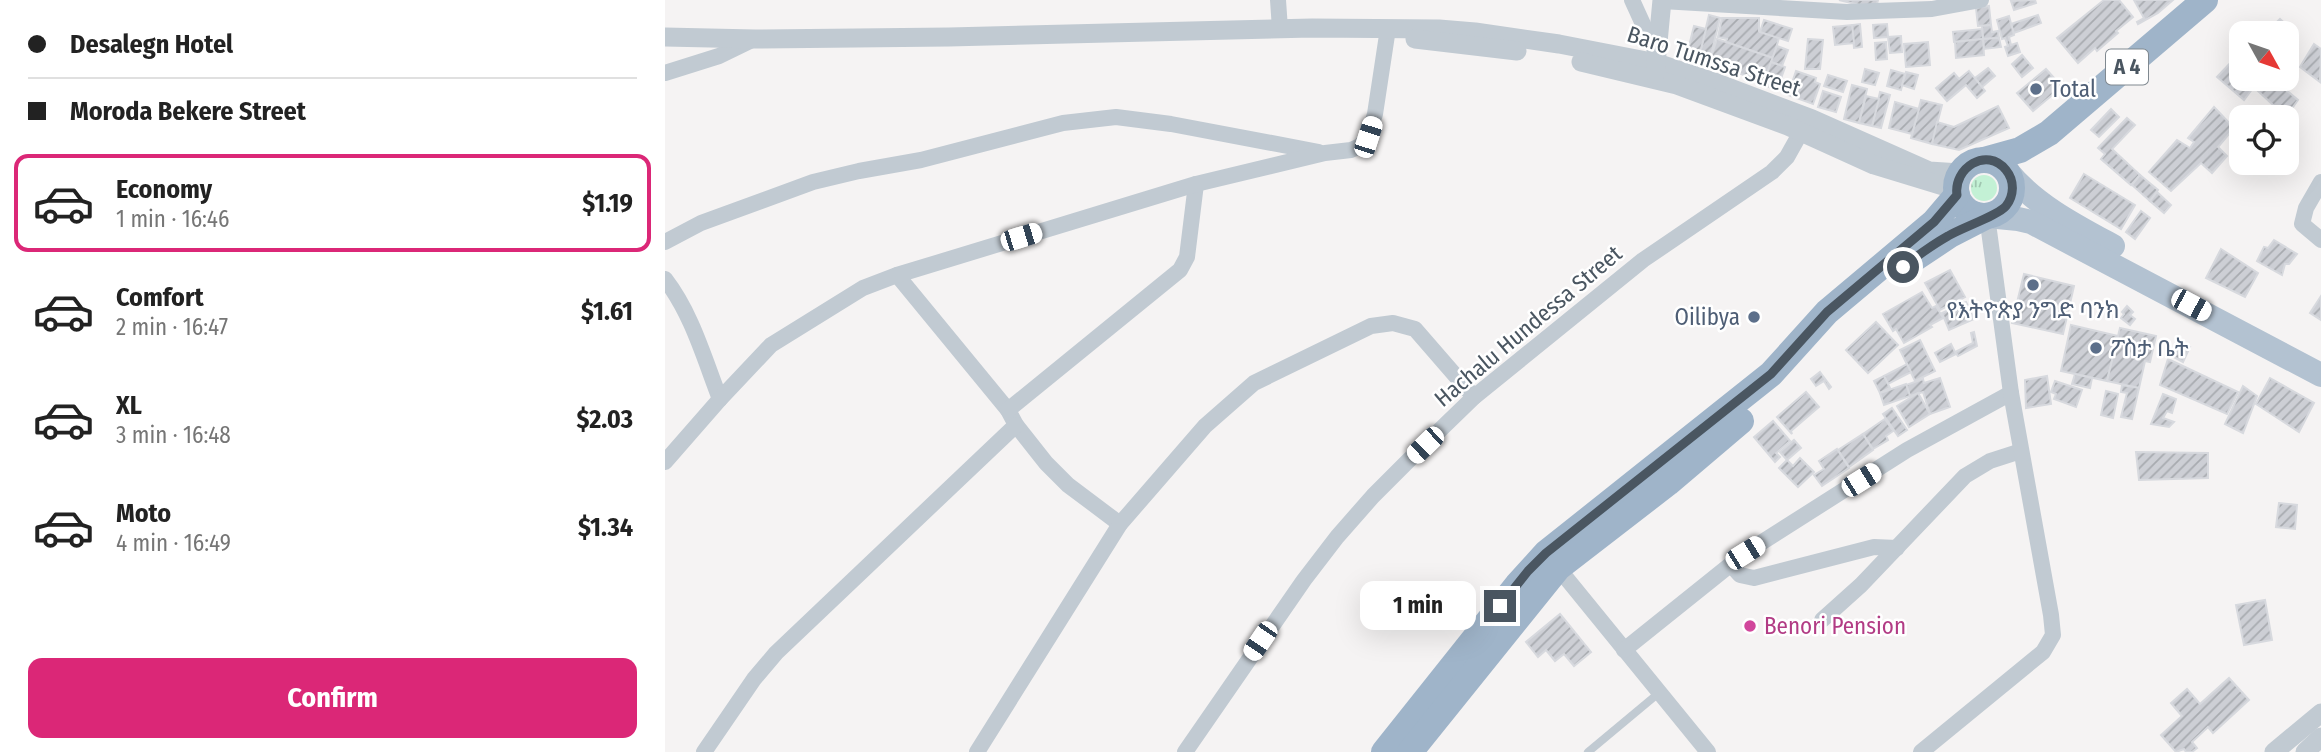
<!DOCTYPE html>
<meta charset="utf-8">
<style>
:root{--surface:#fff;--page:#f6f6f6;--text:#222;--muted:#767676;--line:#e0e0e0;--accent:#db2777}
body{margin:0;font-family:"Fira Sans Condensed","Noto Sans Ethiopic",sans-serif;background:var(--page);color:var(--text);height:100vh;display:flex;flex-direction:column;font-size:26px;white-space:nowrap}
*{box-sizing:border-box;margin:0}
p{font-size:23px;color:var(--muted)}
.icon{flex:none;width:38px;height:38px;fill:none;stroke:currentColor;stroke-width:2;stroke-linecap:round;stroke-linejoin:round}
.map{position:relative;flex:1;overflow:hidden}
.sheet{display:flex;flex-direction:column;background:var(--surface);width:665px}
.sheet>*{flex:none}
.top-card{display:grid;align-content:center;height:154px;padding:0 28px;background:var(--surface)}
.needle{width:46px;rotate:130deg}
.controls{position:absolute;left:1564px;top:21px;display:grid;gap:14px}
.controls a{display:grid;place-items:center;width:70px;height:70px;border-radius:14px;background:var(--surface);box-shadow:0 7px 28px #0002;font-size:35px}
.end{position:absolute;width:32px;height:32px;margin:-16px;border:9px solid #4a5661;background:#fff;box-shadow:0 0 0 4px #fff}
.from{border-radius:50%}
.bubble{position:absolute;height:49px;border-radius:14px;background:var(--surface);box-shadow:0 7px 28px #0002;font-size:23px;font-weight:700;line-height:49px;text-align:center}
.car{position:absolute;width:21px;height:42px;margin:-21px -10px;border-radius:9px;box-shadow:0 0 5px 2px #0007;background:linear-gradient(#fff 24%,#345 0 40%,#fff 0 76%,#345 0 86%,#fff 0)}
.top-card b{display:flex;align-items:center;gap:24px;height:66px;font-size:26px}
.top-card b+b{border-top:2px solid var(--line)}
.top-card i{width:18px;height:18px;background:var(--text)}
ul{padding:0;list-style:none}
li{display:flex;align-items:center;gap:21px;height:98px;margin:0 14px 10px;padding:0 14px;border:4px solid transparent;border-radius:14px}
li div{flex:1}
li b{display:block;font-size:26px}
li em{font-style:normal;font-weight:700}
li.current{border-color:var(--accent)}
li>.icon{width:63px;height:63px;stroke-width:1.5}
.cta{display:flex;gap:14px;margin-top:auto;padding:14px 28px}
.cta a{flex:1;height:80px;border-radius:14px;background:var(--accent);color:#fff;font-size:28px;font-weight:700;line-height:80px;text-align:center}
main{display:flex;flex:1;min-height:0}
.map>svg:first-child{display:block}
.grass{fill:url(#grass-tufts)}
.building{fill:url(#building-hatch);stroke:#d7d9de;stroke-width:2}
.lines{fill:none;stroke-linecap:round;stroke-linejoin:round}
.service{stroke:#c1cad2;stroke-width:8}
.minor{stroke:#c1cad2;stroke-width:16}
.tertiary{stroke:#c1cad2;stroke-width:19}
.primary{stroke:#b3c2d1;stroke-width:24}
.trunk{stroke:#9fb4c9;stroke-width:26}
.route{stroke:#4a5661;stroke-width:9}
.service-dot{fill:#5c6f8a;stroke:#fff;stroke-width:2.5}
.hotel-dot{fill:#d1479c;stroke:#fff;stroke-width:2.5}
.labels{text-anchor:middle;stroke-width:5;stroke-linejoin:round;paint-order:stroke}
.shield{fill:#fff;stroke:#808990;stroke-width:2}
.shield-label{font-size:21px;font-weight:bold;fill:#4a5661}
.street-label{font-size:23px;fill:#4a5661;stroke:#fff}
.service-label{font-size:23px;fill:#4e5e75;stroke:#fff;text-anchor:start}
.hotel-label{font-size:23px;fill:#b23c85;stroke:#fff;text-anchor:start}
</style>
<main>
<section class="sheet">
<div class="top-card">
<b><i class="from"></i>Desalegn Hotel</b>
<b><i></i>Moroda Bekere Street</b>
</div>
<ul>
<li class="current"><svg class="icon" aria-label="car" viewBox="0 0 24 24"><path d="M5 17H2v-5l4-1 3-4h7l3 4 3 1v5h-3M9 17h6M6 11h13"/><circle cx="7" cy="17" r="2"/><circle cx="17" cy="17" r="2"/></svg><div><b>Economy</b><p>1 min · 16:46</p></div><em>$1.19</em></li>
<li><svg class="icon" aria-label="car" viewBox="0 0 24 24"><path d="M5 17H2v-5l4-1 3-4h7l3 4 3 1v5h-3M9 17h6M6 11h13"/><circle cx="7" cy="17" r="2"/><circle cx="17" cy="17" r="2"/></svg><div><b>Comfort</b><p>2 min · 16:47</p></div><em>$1.61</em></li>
<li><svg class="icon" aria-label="car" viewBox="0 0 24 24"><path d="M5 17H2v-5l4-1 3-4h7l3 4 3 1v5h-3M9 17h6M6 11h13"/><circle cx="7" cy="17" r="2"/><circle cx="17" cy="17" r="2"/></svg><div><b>XL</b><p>3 min · 16:48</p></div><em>$2.03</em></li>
<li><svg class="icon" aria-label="car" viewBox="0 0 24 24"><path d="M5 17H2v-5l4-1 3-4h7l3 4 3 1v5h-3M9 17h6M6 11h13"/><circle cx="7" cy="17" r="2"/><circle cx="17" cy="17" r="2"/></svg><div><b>Moto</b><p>4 min · 16:49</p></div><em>$1.34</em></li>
</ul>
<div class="cta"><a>Confirm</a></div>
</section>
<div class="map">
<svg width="1656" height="752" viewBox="0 0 1656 752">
<defs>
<pattern id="grass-tufts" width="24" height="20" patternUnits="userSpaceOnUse" patternTransform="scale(1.75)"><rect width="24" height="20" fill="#c3f1d5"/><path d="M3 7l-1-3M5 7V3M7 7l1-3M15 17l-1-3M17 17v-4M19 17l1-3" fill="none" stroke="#a0c6b0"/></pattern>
<pattern id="building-hatch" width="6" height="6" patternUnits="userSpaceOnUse" patternTransform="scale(1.75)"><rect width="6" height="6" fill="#cdcfd5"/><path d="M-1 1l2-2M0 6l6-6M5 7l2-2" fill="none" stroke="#a8abb0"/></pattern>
</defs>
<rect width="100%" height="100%" fill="#f5f3f3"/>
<circle class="grass" cx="1319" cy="188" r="13"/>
<g class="building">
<path d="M1174,0H1213L1211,9Z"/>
<path d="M1370,0L1371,3L1349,10L1346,1Z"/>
<path d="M1439,0H1454L1468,17L1451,31L1453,33L1432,51L1430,48L1413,63L1392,38Z"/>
<path d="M1469,0H1508L1493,13L1473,24L1472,22L1479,18Z"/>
<path d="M1324,6L1326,25L1313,26L1311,8Z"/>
<path d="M1044,15L1055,18L1045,59L1034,57Z"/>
<path d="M1373,15L1376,23L1349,33L1346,24Z"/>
<path d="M1344,16L1349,35L1344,37L1346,45L1352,43L1355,52L1343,56L1340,47L1343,46L1340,38L1337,39L1332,20Z"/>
<path d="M1057,18H1094V31L1114,38L1108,58L1061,42L1062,39L1053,37Z"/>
<path d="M1615,19L1629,32L1622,40V33H1601Z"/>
<path d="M1099,20L1127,29L1123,41L1095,32Z"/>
<path d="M1195,24L1197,47L1189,48L1187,25Z"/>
<path d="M1222,24L1223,37L1209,38L1208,25Z"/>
<path d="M1187,25L1189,43L1170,45L1168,27Z"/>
<path d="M1326,25L1327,32L1333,31L1334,38L1318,39L1317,26Z"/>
<path d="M1029,26L1041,29L1034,57L1022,54Z"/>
<path d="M1317,29L1318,39L1289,42L1288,32Z"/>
<path d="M1236,36L1237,52L1225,53L1223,37Z"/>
<path d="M1334,38L1336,47L1319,49L1318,39Z"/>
<path d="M1052,39L1108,58L1099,82L1044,63Z"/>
<path d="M1143,39L1158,40L1155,69H1140Z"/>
<path d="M1318,39L1319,55L1291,58L1290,42Z"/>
<path d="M1221,42L1222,59L1211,60L1210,43Z"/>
<path d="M1263,42L1265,65L1241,67L1239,44Z"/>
<path d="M1649,44L1656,49L1655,82L1635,67Z"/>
<path d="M1112,46L1123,50L1117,66L1106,62Z"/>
<path d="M1357,55L1368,68L1357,77L1347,64Z"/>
<path d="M1571,57L1577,63V79L1594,80L1579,100L1552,77Z"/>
<path d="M1106,62L1120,67L1112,90L1098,85Z"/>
<path d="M1323,68L1330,76L1317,87L1310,78Z"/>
<path d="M1200,69L1214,73L1210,85L1197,82Z"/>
<path d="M1381,69L1397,87L1368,111L1352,93Z"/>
<path d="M1226,70L1240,74L1236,90L1222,86Z"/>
<path d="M1131,71L1151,78L1150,82L1155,84L1148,104L1123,95Z"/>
<path d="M1304,71L1320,91L1312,98L1301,85L1282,101L1271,88L1289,73L1294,79Z"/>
<path d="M1241,72L1253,75L1249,89L1237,85Z"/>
<path d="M1163,75L1182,81L1178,92L1159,86Z"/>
<path d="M1599,79H1608L1633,100L1621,117L1592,90Z"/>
<path d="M1187,85L1202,89L1194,123L1179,119Z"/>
<path d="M1158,91L1176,97L1171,112L1153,107Z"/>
<path d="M1215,92L1225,95L1216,128L1207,126Z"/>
<path d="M1201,96L1214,99L1207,126L1194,123Z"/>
<path d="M1256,100L1277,105L1267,144L1246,138Z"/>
<path d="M1230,102L1254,109L1247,134L1224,128Z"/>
<path d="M1333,106L1344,128L1294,150L1267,144L1272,122L1289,127Z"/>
<path d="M1549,107L1569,128L1553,147L1562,156L1547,173L1536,163L1506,191L1484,172L1512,140L1525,148L1529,142L1523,138Z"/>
<path d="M1446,109L1454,117L1434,137L1426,130Z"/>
<path d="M1462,118L1470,125L1447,149L1475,175L1466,185L1436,159L1440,154L1433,148Z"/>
<path d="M1419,174L1470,205L1456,229L1405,198Z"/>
<path d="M1475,175L1493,190L1485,201L1467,185Z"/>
<path d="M1492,192L1506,205L1499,213L1485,201Z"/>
<path d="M1476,211L1485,218L1470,239L1461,232Z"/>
<path d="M1609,240L1632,254L1624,264H1620L1617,275L1592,261L1599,247L1603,248Z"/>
<path d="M1556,249L1593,273L1580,297L1541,278Z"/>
<path d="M1285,270L1300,297L1275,310L1260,283Z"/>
<path d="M1359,274L1409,286L1398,334L1347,323Z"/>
<path d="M1257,292L1267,308L1271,306L1278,318L1265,325L1267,327L1239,343L1231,329L1228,331L1218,314Z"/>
<path d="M1656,296V320L1645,313Z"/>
<path d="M1301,302L1309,319L1284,330L1277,313Z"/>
<path d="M1462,306L1468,312L1465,315L1470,319L1465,325L1456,318L1459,314L1457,312Z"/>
<path d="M1211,322L1233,345L1203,373L1181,350Z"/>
<path d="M1406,325L1453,336L1442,381L1396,371Z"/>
<path d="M1455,328L1491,336L1485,362L1480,361L1474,388L1442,381Z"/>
<path d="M1309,332L1312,346L1293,356L1290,352L1308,343L1306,333Z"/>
<path d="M1255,340L1270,371L1250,381L1235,350Z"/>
<path d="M1514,341L1525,347L1518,362L1507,356Z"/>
<path d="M1286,344L1291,354L1275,362L1270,353Z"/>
<path d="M1503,359L1573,392L1562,414L1495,385Z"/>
<path d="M1242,364L1246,372L1223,384L1219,376Z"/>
<path d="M1155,372L1166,387L1164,389L1159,381L1151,386L1146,379Z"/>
<path d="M1410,374L1427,378L1425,388L1407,384Z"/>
<path d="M1219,376L1225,388L1215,393L1209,381Z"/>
<path d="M1382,376L1386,404L1361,408L1360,380Z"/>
<path d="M1275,378L1285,407L1265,414L1258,392L1245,396L1241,385L1258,379L1259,383Z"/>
<path d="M1605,378L1649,403L1634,432L1591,404Z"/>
<path d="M1390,381L1417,390L1411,407L1389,399L1391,394L1386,392Z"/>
<path d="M1241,384L1245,396L1219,405L1215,393Z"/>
<path d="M1457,385L1474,388L1467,419L1456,417L1462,393L1456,392Z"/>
<path d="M1578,386L1592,396L1578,433L1560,424Z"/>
<path d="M1441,391L1453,394L1448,418L1436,415Z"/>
<path d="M1141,392L1154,407L1126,431L1127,434L1112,417Z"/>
<path d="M1253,393L1265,414L1244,427L1232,406Z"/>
<path d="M1498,394L1511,399L1507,413L1502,411L1498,418L1509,422L1504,427L1486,424Z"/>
<path d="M1227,408L1242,430L1233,436L1218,414Z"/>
<path d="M1220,419L1228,431L1221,436L1223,440L1208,449L1198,434Z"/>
<path d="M1108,421L1125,441L1111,453L1115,457L1110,462L1089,437Z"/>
<path d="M1198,434L1208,450L1184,467L1173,450Z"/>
<path d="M1129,440L1136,448L1122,460L1115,452Z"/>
<path d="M1172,449L1184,468L1157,486L1149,475L1159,469L1154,461Z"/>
<path d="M1471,452L1543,453V478L1474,480Z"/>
<path d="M1135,458L1149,472L1133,487L1114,468L1122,460L1128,466Z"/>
<path d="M1614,503L1632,505L1630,529L1611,527Z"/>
<path d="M1600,600L1607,640L1579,645L1571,605Z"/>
<path d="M895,614L926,652L909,666L899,654L890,661L881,650L873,657L861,642Z"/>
<path d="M1564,678L1584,700L1548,733L1543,727L1527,742L1532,748L1527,752H1521L1519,749L1511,752L1496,735L1517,716L1506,703L1522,689L1535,704Z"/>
</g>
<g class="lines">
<path class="service" d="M923,752L995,692"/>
<g class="minor">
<path d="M613,0L615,29"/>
<path d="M967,0L992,55"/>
<path d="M997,1L1182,12L1267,9L1316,0"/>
<path d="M0,73L54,56L89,39"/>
<path d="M1656,182L1641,208L1637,224L1656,240"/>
<path d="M0,242L36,223L148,182L194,171L256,160L398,123L451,117L506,124L654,152"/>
<path d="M232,275L343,410L351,425L381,463L403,485L455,524"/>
<path d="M0,279C27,314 39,358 55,399"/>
<path d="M343,410L515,270L522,257L531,184"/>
<path d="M0,462L55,399L106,345L198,288L232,275L531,184L660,153L686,150L695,146L703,137L710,114L722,35"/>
<path d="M889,563L1043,752"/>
<path d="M1067,566L1075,575L1089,578L1209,547L1232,548"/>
<path d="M1157,620L1196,585L1300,476L1325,461L1356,451"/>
<path d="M959,650L1080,553L1242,450L1346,393"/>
<path d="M39,752L89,679L111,653L351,425"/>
<path d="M312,752L455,524L540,426L589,383L706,326L728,323L750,329L809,397"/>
<path d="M520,752L639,580L672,537L708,496L743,461L809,397L978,260L1107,172L1122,157L1136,132"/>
<path d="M1256,752L1378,652L1388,635L1386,615L1346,393L1322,216"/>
</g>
<g class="tertiary">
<path d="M0,37L90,39L284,37L647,28L774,29L810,32L894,44L992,63L1049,82L1147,119L1264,171L1295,173"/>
<path d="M750,39L852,51"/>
<path d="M916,62L1012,85L1123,126L1209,165L1291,190"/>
<path d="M990,74L997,0"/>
<path d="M1609,752L1656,713"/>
<path d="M1640,752L1656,737"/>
</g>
<g class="primary">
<path d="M1343,172C1370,205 1411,226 1448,246"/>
<path d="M1322,216L1353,219L1366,222L1656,375"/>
</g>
<g class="trunk">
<circle cx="1319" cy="188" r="28"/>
<path d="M1319,160L1355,150L1384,133L1540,0"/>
<path d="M1246,261L1285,235L1322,216"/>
<path d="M719,752L852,585L881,553L1106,374L1162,312L1269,222L1292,195"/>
<path d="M745,752L893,568L1003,483L1076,421"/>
</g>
</g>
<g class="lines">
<path class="route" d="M835,606L863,571L881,553L1106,374L1162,312L1269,222L1292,195C1288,168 1322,146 1341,170C1350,181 1349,196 1341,206C1334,215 1296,228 1283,236C1267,245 1252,256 1238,267"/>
</g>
<g class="service-dot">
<circle cx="1371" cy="89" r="7"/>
<circle cx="1368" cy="285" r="7"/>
<circle cx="1089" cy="317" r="7"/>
<circle cx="1431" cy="348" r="7"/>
</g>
<circle class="hotel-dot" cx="1085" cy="626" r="7"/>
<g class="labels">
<rect class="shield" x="1441" y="49.5" width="42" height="35" rx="5"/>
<g class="shield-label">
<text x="1462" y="74">A 4</text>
</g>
<g class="street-label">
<text transform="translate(1049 61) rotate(18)" y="8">Baro Tumssa Street</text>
<text transform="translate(863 326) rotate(-40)" y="8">Hachalu Hundessa Street</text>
</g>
<g class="service-label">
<text x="1385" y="97">Total</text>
<text x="1368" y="318" text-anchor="middle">የእትዮጵያ ንግድ ባንክ</text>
<text x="1075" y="325" text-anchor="end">Oilibya</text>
<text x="1445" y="356">ፖስታ ቤት</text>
</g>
<g class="hotel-label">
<text x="1099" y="634">Benori Pension</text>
</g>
</g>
</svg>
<div class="controls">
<a><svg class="needle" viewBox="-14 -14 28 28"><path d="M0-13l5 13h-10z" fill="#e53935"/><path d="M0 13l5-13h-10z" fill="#767676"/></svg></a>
<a><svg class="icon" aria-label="locate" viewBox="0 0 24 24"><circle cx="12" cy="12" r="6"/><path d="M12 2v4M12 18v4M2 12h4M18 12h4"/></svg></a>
</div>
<i class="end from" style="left:1238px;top:267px"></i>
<i class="end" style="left:835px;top:606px"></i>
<div class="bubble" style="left:695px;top:581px;width:116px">1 min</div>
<i class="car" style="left:703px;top:137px;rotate:18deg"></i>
<i class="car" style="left:356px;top:237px;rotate:73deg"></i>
<i class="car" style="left:1526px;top:305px;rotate:118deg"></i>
<i class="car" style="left:760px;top:445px;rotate:226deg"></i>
<i class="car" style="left:1196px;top:480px;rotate:58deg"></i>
<i class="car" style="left:1080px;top:553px;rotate:58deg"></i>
<i class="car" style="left:595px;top:641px;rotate:214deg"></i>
</div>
</main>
